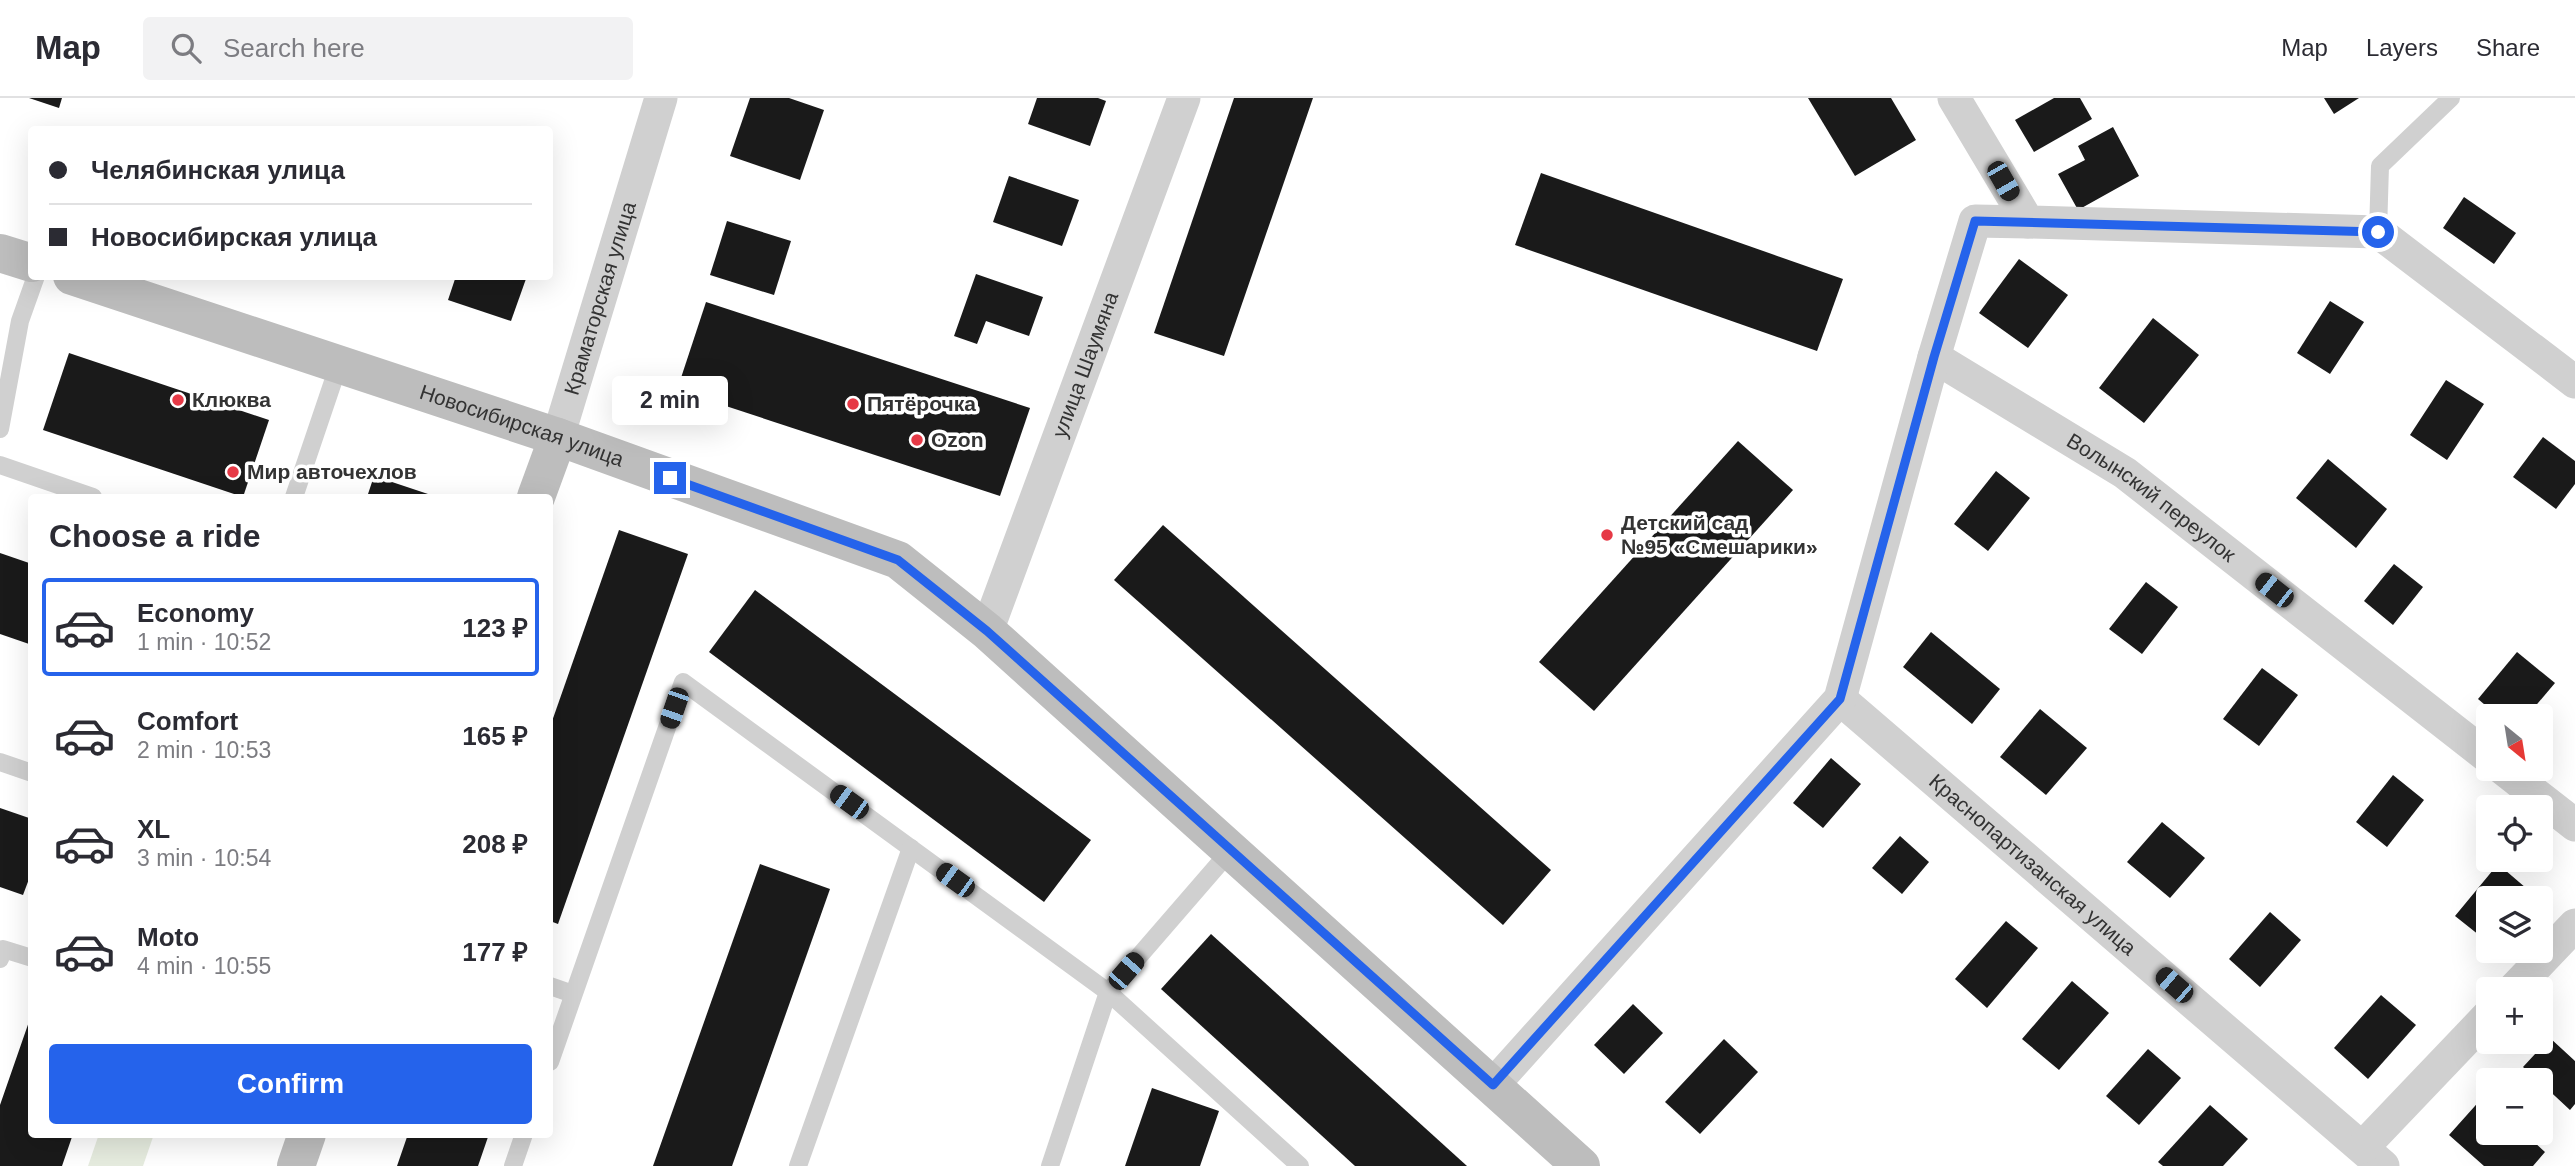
<!DOCTYPE html>
<meta charset="utf-8">
<style>
:root{--surface:#fff;--page:#f2f2f3;--text:#2b2b33;--muted:#7c7c81;--line:#e1e1e2;--accent:#2563eb}
body{margin:0;font-family:Helvetica,sans-serif;background:var(--page);color:var(--text);height:100vh;display:flex;flex-direction:column;font-size:26px;white-space:nowrap}
*{box-sizing:border-box;margin:0}
p{font-size:23px;color:var(--muted)}
.icon{flex:none;width:38px;height:38px;fill:none;stroke:currentColor;stroke-width:2;stroke-linecap:round;stroke-linejoin:round}
.map{position:relative;flex:1;overflow:hidden}
.drawer{position:absolute;left:28px;top:396px;width:525px;height:644px;display:flex;flex-direction:column;background:var(--surface);border-radius:7px;box-shadow:0 7px 28px #0002}
.drawer>*{flex:none}
.top-card{position:absolute;left:28px;top:28px;width:525px;height:154px;border-radius:7px;box-shadow:0 7px 28px #0002;display:grid;align-content:center;height:154px;padding:0 21px;background:var(--surface)}
.needle{width:46px;rotate:150deg}
.buttons{position:absolute;left:2476px;top:606px;display:grid;gap:14px}
.buttons a{display:grid;place-items:center;width:77px;height:77px;border-radius:7px;background:var(--surface);box-shadow:0 7px 28px #0002;font-size:35px}
.end{position:absolute;width:32px;height:32px;margin:-16px;border:9px solid #2563eb;background:#fff;box-shadow:0 0 0 4px #fff}
.from{border-radius:50%}
.bubble{position:absolute;height:49px;border-radius:7px;background:var(--surface);box-shadow:0 7px 28px #0002;font-size:23px;font-weight:800;line-height:49px;text-align:center}
.car{position:absolute;width:21px;height:42px;margin:-21px -10px;border-radius:9px;box-shadow:0 0 5px 2px #0007;background:linear-gradient(#222 24%,#8ab4d8 0 40%,#222 0 76%,#8ab4d8 0 86%,#222 0)}
.top-card b{display:flex;align-items:center;gap:24px;height:66px;font-size:26px}
.top-card b+b{border-top:2px solid var(--line)}
.top-card i{width:18px;height:18px;background:var(--text)}
ul{padding:0;list-style:none}
li{display:flex;align-items:center;gap:21px;height:98px;margin:0 14px 10px;padding:0 7px;border:4px solid transparent;border-radius:7px}
li div{flex:1}
li b{display:block;font-size:26px}
li em{font-style:normal;font-weight:800}
li.on{border-color:var(--accent)}
li>.icon{width:63px;height:63px;stroke-width:1.5}
h2{padding:0 21px;font-size:32px;line-height:84px}
.button{display:flex;gap:14px;margin-top:auto;padding:14px 21px}
.button a{flex:1;height:80px;border-radius:7px;background:var(--accent);color:#fff;font-size:28px;font-weight:800;line-height:80px;text-align:center}
header{display:flex;align-items:center;gap:42px;box-sizing:border-box;height:98px;padding:0 35px;background:var(--surface);border-bottom:2px solid var(--line)}
header strong{font-size:33px}
nav{display:flex;gap:38px;margin-inline-start:auto;font-size:24px}
.search{width:490px;height:63px;background:var(--page);display:flex;align-items:center;gap:18px;box-sizing:border-box;padding:0 24px;border-radius:7px;color:var(--muted);font-size:26px}
.map>svg:first-child{display:block}
.green{fill:#e6ecdf}
.building{fill:#1a1a1a}
.lines{fill:none;stroke-linecap:round;stroke-linejoin:round}
.lane{stroke:#d0d0d0;stroke-width:18}
.street{stroke:#d0d0d0;stroke-width:33}
.secondary{stroke:#bdbdbd;stroke-width:38}
.route{stroke:#2563eb;stroke-width:9}
.poi-dot{fill:#e63946;stroke:#fff;stroke-width:2.5}
.labels{text-anchor:middle;stroke-width:7;stroke-linejoin:round;paint-order:stroke}
.street-label{font-size:21px;fill:#333;stroke:#fff}
.poi-label{font-size:21px;font-weight:bold;fill:#333;stroke:#fff;text-anchor:start}
</style>
<header>
<strong>Map</strong>
<div class="search"><svg class="icon" aria-label="search" viewBox="0 0 24 24"><circle cx="10" cy="10" r="6"/><path d="M15 15l6 6"/></svg>Search here</div>
<nav><a>Map</a><a>Layers</a><a>Share</a></nav>
</header>
<div class="map">
<svg width="2575" height="1068" viewBox="0 0 2575 1068">
<rect width="100%" height="100%" fill="#fff"/>
<path class="green" d="M99,1036H154L143,1068H88Z"/>
<g class="building">
<path d="M29,0H62L59,10Z"/>
<path d="M750,0H789L824,12L800,82L730,58Z"/>
<path d="M1037,0H1098L1106,3L1090,48L1028,26Z"/>
<path d="M1234,0H1313L1224,258L1154,235Z"/>
<path d="M1808,0H1891L1916,42L1855,78Z"/>
<path d="M2054,0H2080L2092,21L2034,54L2015,22Z"/>
<path d="M2324,0H2359L2334,16Z"/>
<path d="M2113,29L2139,78L2078,112L2058,76L2085,62L2078,48Z"/>
<path d="M1541,75L1843,181L1817,253L1515,147Z"/>
<path d="M1009,78L1079,102L1062,148L993,124Z"/>
<path d="M2464,99L2516,135L2494,166L2443,130Z"/>
<path d="M727,123L791,143L774,197L710,177Z"/>
<path d="M2019,161L2068,197L2028,250L1979,215Z"/>
<path d="M976,176L1043,199L1029,238L986,223L977,246L954,238Z"/>
<path d="M456,178H527L511,223L448,202Z"/>
<path d="M2330,203L2364,224L2330,276L2297,255Z"/>
<path d="M706,204L1030,310L1000,398L677,292Z"/>
<path d="M2153,220L2199,257L2144,325L2099,290Z"/>
<path d="M69,255L269,322L243,399L43,332Z"/>
<path d="M2446,282L2484,306L2447,362L2410,337Z"/>
<path d="M2543,339L2575,363V386L2556,411L2513,379Z"/>
<path d="M1738,343L1793,392L1594,613L1539,564Z"/>
<path d="M2328,361L2387,411L2356,450L2296,400Z"/>
<path d="M1996,373L2030,400L1988,453L1954,426Z"/>
<path d="M374,378L437,399H367Z"/>
<path d="M1163,427L1551,772L1503,827L1114,482Z"/>
<path d="M619,432L688,456L558,826L550,823V629Z"/>
<path d="M0,455L32,466V547L0,536Z"/>
<path d="M2394,466L2423,489L2393,527L2364,503Z"/>
<path d="M2146,484L2178,509L2142,556L2109,531Z"/>
<path d="M755,492L1091,742L1044,804L709,554Z"/>
<path d="M1931,534L2000,591L1972,626L1903,569Z"/>
<path d="M2517,554L2555,585L2527,618H2498L2478,601Z"/>
<path d="M2262,570L2298,597L2259,648L2223,621Z"/>
<path d="M2040,611L2087,650L2046,697L2000,659Z"/>
<path d="M1831,660L1861,686L1823,730L1793,705Z"/>
<path d="M2393,677L2424,702L2387,749L2356,724Z"/>
<path d="M0,710L32,721V773L23,797L0,789Z"/>
<path d="M2162,724L2205,760L2170,800L2127,764Z"/>
<path d="M1900,738L1929,764L1902,796L1872,770Z"/>
<path d="M760,766L830,791L732,1068H653Z"/>
<path d="M2498,766L2526,790L2518,800H2488V836L2484,841L2455,818Z"/>
<path d="M2270,814L2301,842L2260,889L2229,861Z"/>
<path d="M2006,823L2038,850L1987,910L1955,881Z"/>
<path d="M1211,836L1467,1068H1355L1161,891Z"/>
<path d="M2072,883L2109,915L2059,972L2022,941Z"/>
<path d="M2381,897L2416,927L2368,981L2334,950Z"/>
<path d="M1633,906L1663,935L1624,976L1594,947Z"/>
<path d="M32,915V1036H73L62,1068H0V1007Z"/>
<path d="M2550,940L2575,963V1006L2570,1012L2541,985V982H2537L2523,969Z"/>
<path d="M1724,941L1758,974L1700,1036L1665,1004Z"/>
<path d="M2148,951L2181,980L2139,1027L2106,998Z"/>
<path d="M1152,990L1219,1013L1200,1068H1125Z"/>
<path d="M2483,999L2488,1004V1034H2523L2545,1054L2533,1068H2484L2449,1037Z"/>
<path d="M2210,1007L2248,1041L2223,1068H2163L2158,1064Z"/>
<path d="M408,1036H489L478,1068H397Z"/>
</g>
<g class="lines">
<g class="lane">
<path d="M2378,134L2380,68L2451,0"/>
<path d="M0,331L20,223L36,178"/>
<path d="M0,367L93,399"/>
<path d="M294,399L339,266"/>
<path d="M0,664L32,675"/>
<path d="M0,861L3,851L32,860"/>
<path d="M550,888L573,896"/>
<path d="M550,964L683,584L1108,894L1300,1068"/>
<path d="M513,1068L524,1036"/>
<path d="M798,1068L911,750"/>
<path d="M1050,1068L1108,894L1231,752"/>
</g>
<g class="street">
<path d="M1954,0L2028,124L2378,134L2575,284"/>
<path id="s1" d="M1934,259L2125,375L2488,659"/>
<path id="s2" d="M558,339L661,0"/>
<path id="s3" d="M987,533L1184,0"/>
<path id="s4" d="M1840,601L2383,1068"/>
<path d="M2502,670L2575,727"/>
<path d="M2514,891L2575,827"/>
<path d="M1493,987L1840,601L1934,259L1975,123L2028,124"/>
<path d="M2363,1049L2488,918"/>
</g>
<g class="secondary">
<path d="M0,155L32,165"/>
<path id="s5" d="M72,178L558,339L898,462L987,533L1581,1068"/>
<path d="M536,399L558,339"/>
<path d="M296,1068L307,1036"/>
</g>
</g>
<g class="lines">
<path class="route" d="M670,380L898,462L987,533L1493,987L1840,601L1934,259L1975,123L2378,134"/>
</g>
<g class="poi-dot">
<circle cx="178" cy="302" r="7"/>
<circle cx="853" cy="306" r="7"/>
<circle cx="917" cy="342" r="7"/>
<circle cx="233" cy="374" r="7"/>
<circle cx="1607" cy="437" r="7"/>
</g>
<g class="labels">
<g class="street-label">
<text dy="7" stroke="none"><textPath href="#s2" startOffset="145">Краматорская улица</textPath></text>
<text dy="7" stroke="none"><textPath href="#s3" startOffset="284">улица Шаумяна</textPath></text>
<text dy="7" stroke="none"><textPath href="#s5" startOffset="474">Новосибирская улица</textPath></text>
<text dy="7" stroke="none"><textPath href="#s1" startOffset="259">Волынский переулок</textPath></text>
<text dy="7" stroke="none"><textPath href="#s4" startOffset="254">Краснопартизанская улица</textPath></text>
</g>
<g class="poi-label">
<text x="192" y="309">Клюква</text>
<text x="867" y="313">Пятёрочка</text>
<text x="931" y="349">Ozon</text>
<text x="247" y="381">Мир авточехлов</text>
<text x="1621" y="432">Детский сад<tspan x="1621" dy="24">№95 «Смешарики»</tspan></text>
</g>
</g>
</svg>
<div class="buttons">
<a><svg class="needle" viewBox="-14 -14 28 28"><path d="M0-13l5 13h-10z" fill="#e53935"/><path d="M0 13l5-13h-10z" fill="#7c7c81"/></svg></a>
<a><svg class="icon" aria-label="locate" viewBox="0 0 24 24"><circle cx="12" cy="12" r="6"/><path d="M12 2v4M12 18v4M2 12h4M18 12h4"/></svg></a>
<a><svg class="icon" aria-label="layers" viewBox="0 0 24 24"><path d="M12 4l9 5-9 5-9-5zM3 14l9 5 9-5"/></svg></a>
<a>+</a>
<a>−</a>
</div>
<i class="end from" style="left:2378px;top:134px"></i>
<i class="end" style="left:670px;top:380px"></i>
<div class="bubble" style="left:612px;top:278px;width:116px">2 min</div>
<i class="car" style="left:2003px;top:83px;rotate:150deg"></i>
<i class="car" style="left:2274px;top:492px;rotate:308deg"></i>
<i class="car" style="left:674px;top:610px;rotate:199deg"></i>
<i class="car" style="left:849px;top:704px;rotate:306deg"></i>
<i class="car" style="left:955px;top:782px;rotate:306deg"></i>
<i class="car" style="left:1126px;top:873px;rotate:41deg"></i>
<i class="car" style="left:2174px;top:887px;rotate:311deg"></i>
<div class="top-card">
<b><i class="from"></i>Челябинская улица</b>
<b><i></i>Новосибирская улица</b>
</div>
<section class="drawer">
<h2>Choose a ride</h2>
<ul>
<li class="on"><svg class="icon" aria-label="car" viewBox="0 0 24 24"><path d="M5 17H2v-5l4-1 3-4h7l3 4 3 1v5h-3M9 17h6M6 11h13"/><circle cx="7" cy="17" r="2"/><circle cx="17" cy="17" r="2"/></svg><div><b>Economy</b><p>1 min · 10:52</p></div><em>123 ₽</em></li>
<li><svg class="icon" aria-label="car" viewBox="0 0 24 24"><path d="M5 17H2v-5l4-1 3-4h7l3 4 3 1v5h-3M9 17h6M6 11h13"/><circle cx="7" cy="17" r="2"/><circle cx="17" cy="17" r="2"/></svg><div><b>Comfort</b><p>2 min · 10:53</p></div><em>165 ₽</em></li>
<li><svg class="icon" aria-label="car" viewBox="0 0 24 24"><path d="M5 17H2v-5l4-1 3-4h7l3 4 3 1v5h-3M9 17h6M6 11h13"/><circle cx="7" cy="17" r="2"/><circle cx="17" cy="17" r="2"/></svg><div><b>XL</b><p>3 min · 10:54</p></div><em>208 ₽</em></li>
<li><svg class="icon" aria-label="car" viewBox="0 0 24 24"><path d="M5 17H2v-5l4-1 3-4h7l3 4 3 1v5h-3M9 17h6M6 11h13"/><circle cx="7" cy="17" r="2"/><circle cx="17" cy="17" r="2"/></svg><div><b>Moto</b><p>4 min · 10:55</p></div><em>177 ₽</em></li>
</ul>
<div class="button"><a>Confirm</a></div>
</section>
</div>
